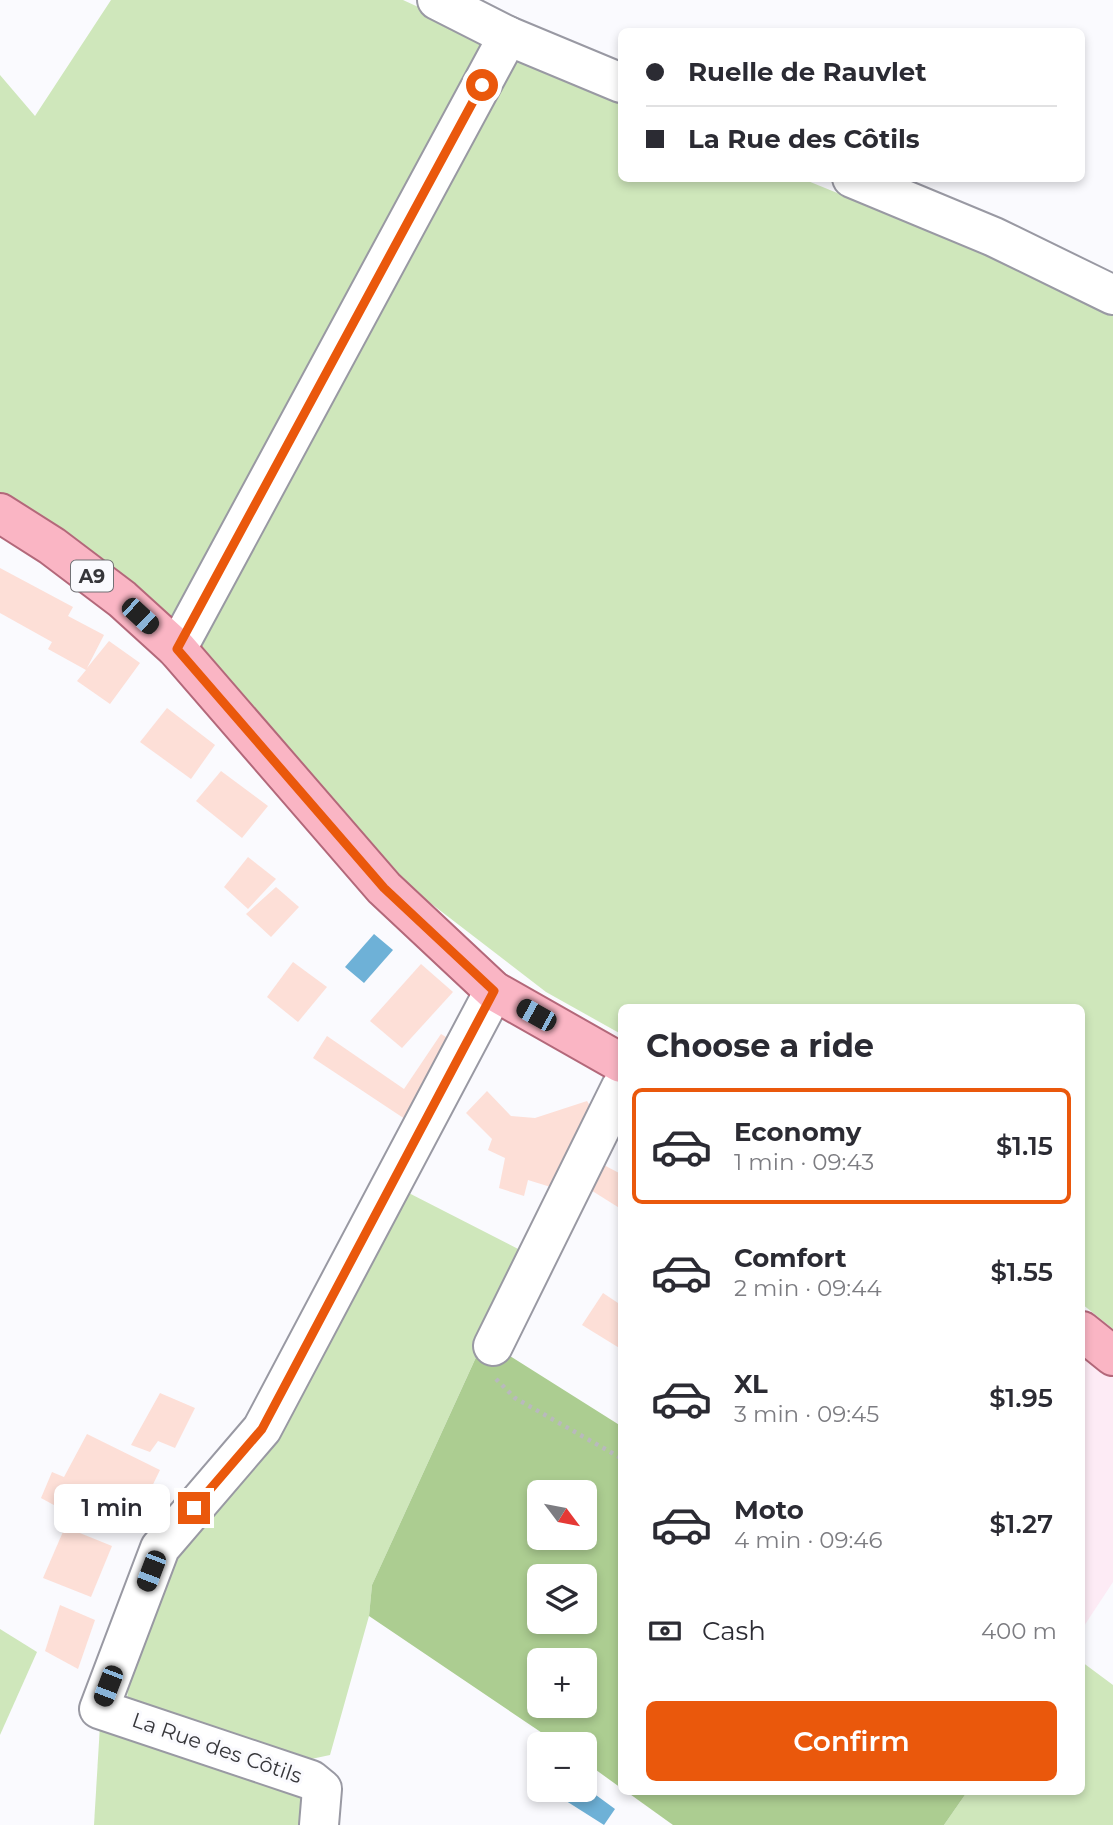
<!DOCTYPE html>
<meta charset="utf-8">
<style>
:root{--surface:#fff;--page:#f2f2f3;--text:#2b2b33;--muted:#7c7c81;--line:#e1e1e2;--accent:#ea580c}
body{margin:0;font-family:Montserrat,sans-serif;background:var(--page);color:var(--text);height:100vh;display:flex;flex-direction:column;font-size:26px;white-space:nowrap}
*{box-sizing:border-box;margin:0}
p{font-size:23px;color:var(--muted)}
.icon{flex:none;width:38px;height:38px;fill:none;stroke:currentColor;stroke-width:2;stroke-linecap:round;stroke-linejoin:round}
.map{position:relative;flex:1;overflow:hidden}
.sheet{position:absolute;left:618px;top:1004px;width:467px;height:791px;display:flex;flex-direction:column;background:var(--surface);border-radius:10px;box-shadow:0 4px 10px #0003}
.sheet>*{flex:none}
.banner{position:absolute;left:618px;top:28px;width:467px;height:154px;border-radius:10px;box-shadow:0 4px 10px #0003;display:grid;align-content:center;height:154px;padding:0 28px;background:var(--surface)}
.needle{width:46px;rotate:122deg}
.buttons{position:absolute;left:527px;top:1480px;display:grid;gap:14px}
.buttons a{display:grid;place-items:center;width:70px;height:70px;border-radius:10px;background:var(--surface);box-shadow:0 4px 10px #0003;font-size:35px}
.end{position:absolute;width:32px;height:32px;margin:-16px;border:9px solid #ea580c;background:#fff;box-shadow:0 0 0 4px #fff}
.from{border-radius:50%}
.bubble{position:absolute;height:49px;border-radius:10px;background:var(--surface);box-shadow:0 4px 10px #0003;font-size:23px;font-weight:600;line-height:49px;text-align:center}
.car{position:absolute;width:21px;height:42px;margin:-21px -10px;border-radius:9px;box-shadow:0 0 5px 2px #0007;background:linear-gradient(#222 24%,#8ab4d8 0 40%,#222 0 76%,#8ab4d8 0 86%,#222 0)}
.banner b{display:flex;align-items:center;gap:24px;height:66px;font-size:26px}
.banner b+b{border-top:2px solid var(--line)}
.banner i{width:18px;height:18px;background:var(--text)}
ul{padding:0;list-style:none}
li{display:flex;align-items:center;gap:21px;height:116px;margin:0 14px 10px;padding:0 14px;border:4px solid transparent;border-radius:10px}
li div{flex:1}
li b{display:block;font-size:26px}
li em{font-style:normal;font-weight:600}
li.current{border-color:var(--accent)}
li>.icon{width:63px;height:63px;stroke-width:1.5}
h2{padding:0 28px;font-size:32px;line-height:84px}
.pay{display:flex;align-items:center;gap:18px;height:77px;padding:0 28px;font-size:26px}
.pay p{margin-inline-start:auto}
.button{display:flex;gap:14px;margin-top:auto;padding:14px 28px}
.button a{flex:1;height:80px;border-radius:10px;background:var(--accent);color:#fff;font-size:28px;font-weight:600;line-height:80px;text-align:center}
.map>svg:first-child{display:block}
.commercial{fill:#fdebf5}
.green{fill:#cfe7bb}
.forest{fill:#accd91;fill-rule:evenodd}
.water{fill:#6eb1d7}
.building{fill:#fddfd7}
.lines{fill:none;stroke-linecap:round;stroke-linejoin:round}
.minor-casing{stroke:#9999a3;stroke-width:42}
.major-casing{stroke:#b3687a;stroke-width:42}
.path{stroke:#b9b9bd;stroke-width:4.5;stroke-dasharray:3.5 5;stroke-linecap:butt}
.minor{stroke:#fff;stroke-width:38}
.major{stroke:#fab5c4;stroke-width:38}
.route{stroke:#ea580c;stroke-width:9}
.labels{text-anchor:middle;stroke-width:6;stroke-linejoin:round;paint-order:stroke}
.shield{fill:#fafafe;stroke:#717175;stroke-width:2}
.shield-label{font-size:19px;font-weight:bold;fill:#36363a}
.street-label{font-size:21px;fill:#36363a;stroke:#fafafe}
</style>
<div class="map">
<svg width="1113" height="1825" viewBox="0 0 1113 1825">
<rect width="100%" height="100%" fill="#fafafe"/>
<path class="commercial" d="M1082,1352L1113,1377V1582L1082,1629Z"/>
<g class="green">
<path d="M111,0H403L621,100V178L803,179L1031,272L1113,314V1329L1082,1304V1008H621V1034L546,992L416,892L352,823L42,519L0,494V75L35,116Z"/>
<path d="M399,1188L524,1252L372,1585L369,1616L330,1755L302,1761L127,1708L128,1681L183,1533Z"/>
<path d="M0,1629L37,1652L0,1735Z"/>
<path d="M1082,1662L1113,1685V1825H944L967,1792H1082Z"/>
<path d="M100,1725L311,1799L309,1825H94Z"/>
</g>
<g class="forest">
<path d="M483,1342L499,1349L621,1426V1788L585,1762L584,1745H560L369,1616L372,1585ZM539,1493H584V1538H539ZM539,1577H584V1622H539ZM539,1661H584V1706H539Z"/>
<path d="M627,1792H967L944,1825H673Z"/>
</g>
<g class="water">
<path d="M374,934L393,950L364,983L345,967Z"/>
<path d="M585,1787L615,1809L604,1825L563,1799L568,1790H584Z"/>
</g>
<g class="building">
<path d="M0,568L73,607L68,616L104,635L87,668L109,641L140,663L110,704L77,681L86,670L48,649L52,642L0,613Z"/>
<path d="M167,708L215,745L191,779L140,742Z"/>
<path d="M221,771L268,806L242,838L196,801Z"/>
<path d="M248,857L276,879L248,909L224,887Z"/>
<path d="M276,887L299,907L271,937L246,914Z"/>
<path d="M293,962L327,987L298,1022L267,997Z"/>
<path d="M421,964L453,992L402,1048L370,1021Z"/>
<path d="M441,1034L458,1044L414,1125L313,1058L327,1036L404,1089Z"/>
<path d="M487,1091L511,1116L535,1118L587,1101L596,1115L557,1189L528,1180L524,1196L499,1188L505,1158L488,1150L492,1139L466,1113Z"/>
<path d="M600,1163L621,1174V1209L586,1187Z"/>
<path d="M603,1293L621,1305V1349L582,1325Z"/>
<path d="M160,1393L195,1408L175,1448L158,1441L150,1452L131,1445Z"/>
<path d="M87,1434L160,1470L140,1511L104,1490L85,1522L41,1498L52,1472L64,1477Z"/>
<path d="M65,1527L112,1546L91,1597L43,1578Z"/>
<path d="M60,1605L95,1620L78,1669L45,1651Z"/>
</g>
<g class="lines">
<defs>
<g id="minor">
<path d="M437,0L508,36L621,83"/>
<path d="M852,178L994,237L1113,295"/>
<path d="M177,649L508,36"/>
<path d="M493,1346L621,1087"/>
<path d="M319,1825L322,1789L311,1780L99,1709L160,1548L262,1429L494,991"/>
</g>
<g id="major">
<path d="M0,513L52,546L122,599L177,649L384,888L494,991L621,1063"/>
<path d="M1082,1331L1113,1356"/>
</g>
</defs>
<use href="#minor" class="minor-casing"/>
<use href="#major" class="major-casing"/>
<path class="path" d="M496,1379L515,1398L621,1458"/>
<use href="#minor" class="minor"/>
<use href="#major" class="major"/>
</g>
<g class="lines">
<path class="route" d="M194,1508L262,1429L494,991L384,888L177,649L482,85"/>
</g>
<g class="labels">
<rect class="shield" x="71" y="560.5" width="42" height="31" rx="5"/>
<g class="shield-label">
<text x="92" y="583">A9</text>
</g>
<g class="street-label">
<text transform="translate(217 1748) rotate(19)" y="7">La Rue des Côtils</text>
</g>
</g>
</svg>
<div class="buttons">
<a><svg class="needle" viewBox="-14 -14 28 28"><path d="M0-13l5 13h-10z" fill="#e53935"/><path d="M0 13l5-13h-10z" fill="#7c7c81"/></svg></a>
<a><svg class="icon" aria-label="layers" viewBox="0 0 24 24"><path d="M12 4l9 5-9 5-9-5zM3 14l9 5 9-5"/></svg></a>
<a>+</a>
<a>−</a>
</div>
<i class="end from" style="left:482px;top:85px"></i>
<i class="end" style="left:194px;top:1508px"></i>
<div class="bubble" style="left:54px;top:1484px;width:116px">1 min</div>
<i class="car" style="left:140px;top:616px;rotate:133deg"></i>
<i class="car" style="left:536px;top:1015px;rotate:299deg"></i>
<i class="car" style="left:151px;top:1571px;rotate:201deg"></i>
<i class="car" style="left:108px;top:1686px;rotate:201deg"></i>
<div class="banner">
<b><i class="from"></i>Ruelle de Rauvlet</b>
<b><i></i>La Rue des Côtils</b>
</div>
<section class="sheet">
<h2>Choose a ride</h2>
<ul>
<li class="current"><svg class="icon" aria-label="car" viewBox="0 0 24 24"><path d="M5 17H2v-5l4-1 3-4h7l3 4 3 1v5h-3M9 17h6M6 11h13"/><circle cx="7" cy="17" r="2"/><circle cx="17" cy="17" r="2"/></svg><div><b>Economy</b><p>1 min · 09:43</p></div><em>$1.15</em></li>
<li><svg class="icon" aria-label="car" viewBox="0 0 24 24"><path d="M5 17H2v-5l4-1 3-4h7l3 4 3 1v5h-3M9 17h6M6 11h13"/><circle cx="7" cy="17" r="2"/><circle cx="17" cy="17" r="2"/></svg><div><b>Comfort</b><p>2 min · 09:44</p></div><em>$1.55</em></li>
<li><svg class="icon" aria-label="car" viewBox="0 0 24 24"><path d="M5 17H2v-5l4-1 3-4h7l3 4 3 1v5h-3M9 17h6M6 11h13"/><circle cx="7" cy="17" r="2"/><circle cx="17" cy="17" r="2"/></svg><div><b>XL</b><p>3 min · 09:45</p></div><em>$1.95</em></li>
<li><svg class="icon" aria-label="car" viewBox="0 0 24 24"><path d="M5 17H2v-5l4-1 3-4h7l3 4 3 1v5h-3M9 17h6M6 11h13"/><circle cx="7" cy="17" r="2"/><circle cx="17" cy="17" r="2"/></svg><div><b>Moto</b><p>4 min · 09:46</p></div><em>$1.27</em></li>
</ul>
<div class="pay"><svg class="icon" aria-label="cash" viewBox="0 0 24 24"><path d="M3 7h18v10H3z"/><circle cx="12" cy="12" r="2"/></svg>Cash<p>400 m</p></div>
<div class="button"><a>Confirm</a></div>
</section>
</div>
